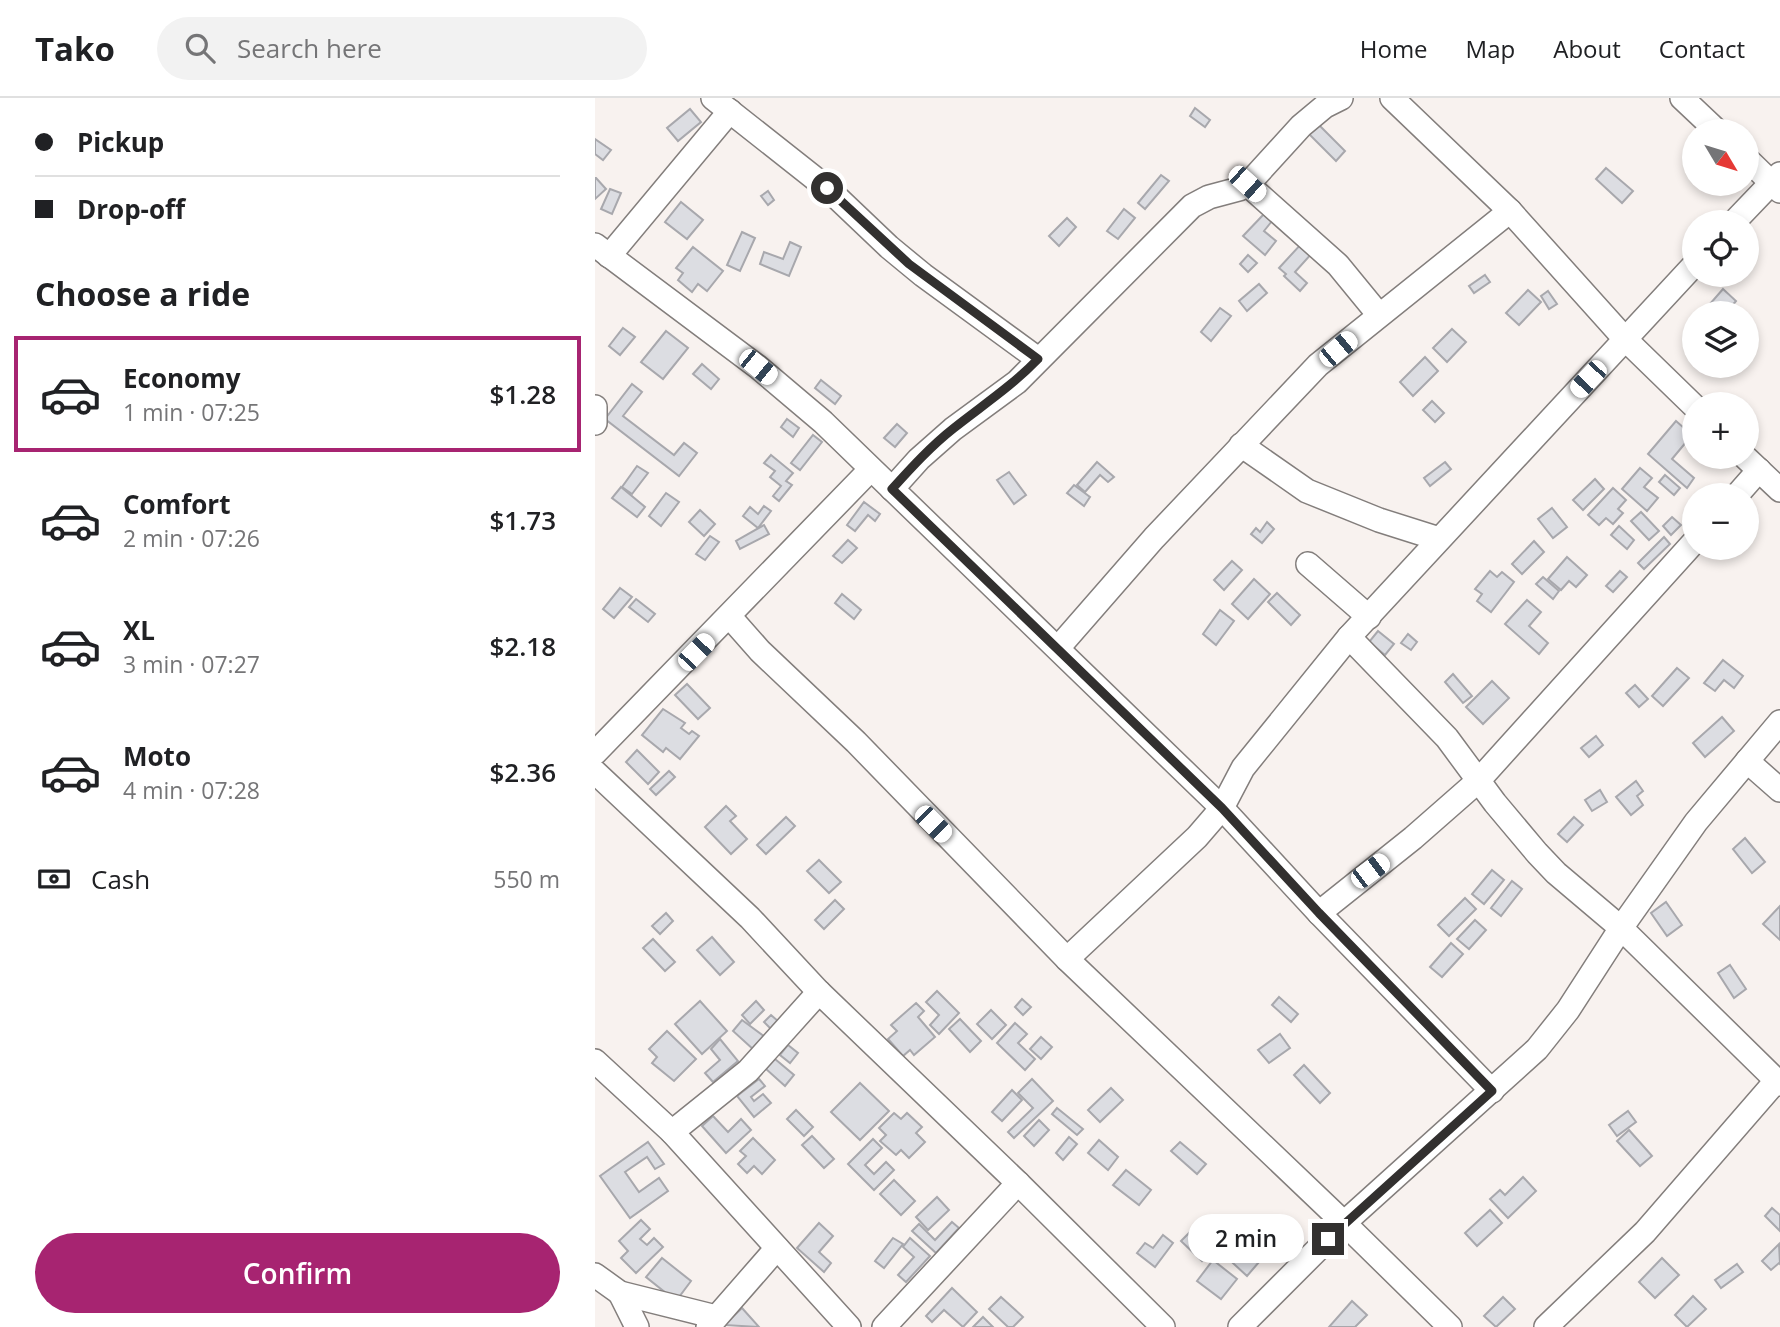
<!DOCTYPE html>
<meta charset="utf-8">
<style>
:root{--surface:#fff;--page:#f2f2f2;--text:#202124;--muted:#757577;--line:#e0e0e0;--accent:#a72471}
body{margin:0;font-family:"Open Sans",sans-serif;background:var(--page);color:var(--text);height:100vh;display:flex;flex-direction:column;font-size:26px;white-space:nowrap}
*{box-sizing:border-box;margin:0}
p{font-size:23px;color:var(--muted)}
.icon{flex:none;width:38px;height:38px;fill:none;stroke:currentColor;stroke-width:2;stroke-linecap:round;stroke-linejoin:round}
.map{position:relative;flex:1;overflow:hidden}
.details{display:flex;flex-direction:column;background:var(--surface);width:595px}
.details>*{flex:none}
.top-card{display:grid;align-content:center;height:154px;padding:0 35px;background:var(--surface)}
.needle{width:46px;rotate:128deg}
.buttons{position:absolute;left:1087px;top:21px;display:grid;gap:14px}
.buttons a{display:grid;place-items:center;width:77px;height:77px;border-radius:50%;background:var(--surface);box-shadow:0 4px 10px #0003;font-size:35px}
.end{position:absolute;width:32px;height:32px;margin:-16px;border:9px solid #32302f;background:#fff;box-shadow:0 0 0 4px #fff}
.from{border-radius:50%}
.bubble{position:absolute;height:49px;border-radius:24px;background:var(--surface);box-shadow:0 4px 10px #0003;font-size:23px;font-weight:600;line-height:49px;text-align:center}
.car{position:absolute;width:21px;height:42px;margin:-21px -10px;border-radius:9px;box-shadow:0 0 5px 2px #0007;background:linear-gradient(#fff 24%,#345 0 40%,#fff 0 76%,#345 0 86%,#fff 0)}
.top-card b{display:flex;align-items:center;gap:24px;height:66px;font-size:26px}
.top-card b+b{border-top:2px solid var(--line)}
.top-card i{width:18px;height:18px;background:var(--text)}
ul{padding:0;list-style:none}
li{display:flex;align-items:center;gap:21px;height:116px;margin:0 14px 10px;padding:0 21px;border:4px solid transparent;border-radius:0px}
li div{flex:1}
li b{display:block;font-size:26px}
li em{font-style:normal;font-weight:600}
li.selected{border-color:var(--accent)}
li>.icon{width:63px;height:63px;stroke-width:1.5}
h2{padding:0 35px;font-size:32px;line-height:84px}
.pay{display:flex;align-items:center;gap:18px;height:77px;padding:0 35px;font-size:26px}
.pay p{margin-inline-start:auto}
.cta{display:flex;gap:14px;margin-top:auto;padding:14px 35px}
.cta a{flex:1;height:80px;border-radius:42px;background:var(--accent);color:#fff;font-size:28px;font-weight:600;line-height:80px;text-align:center}
header{display:flex;align-items:center;gap:42px;box-sizing:border-box;height:98px;padding:0 35px;background:var(--surface);border-bottom:2px solid var(--line)}
header strong{font-size:33px}
nav{display:flex;gap:38px;margin-inline-start:auto;font-size:24px}
.search{width:490px;height:63px;background:var(--page);display:flex;align-items:center;gap:18px;box-sizing:border-box;padding:0 24px;border-radius:38px;color:var(--muted);font-size:26px}
main{display:flex;flex:1;min-height:0}
.map>svg:first-child{display:block}
.building{fill:#dcdde2;stroke:#a8a8ad;stroke-width:2}
.lines{fill:none;stroke-linecap:round;stroke-linejoin:round}
.minor-casing{stroke:#837e7c;stroke-width:26}
.minor{stroke:#fff;stroke-width:23}
.route{stroke:#32302f;stroke-width:9}
</style>
<header>
<strong>Tako</strong>
<div class="search"><svg class="icon" aria-label="search" viewBox="0 0 24 24"><circle cx="10" cy="10" r="6"/><path d="M15 15l6 6"/></svg>Search here</div>
<nav><a>Home</a><a>Map</a><a>About</a><a>Contact</a></nav>
</header>
<main>
<section class="details">
<div class="top-card">
<b><i class="from"></i>Pickup</b>
<b><i></i>Drop-off</b>
</div>
<h2>Choose a ride</h2>
<ul>
<li class="selected"><svg class="icon" aria-label="car" viewBox="0 0 24 24"><path d="M5 17H2v-5l4-1 3-4h7l3 4 3 1v5h-3M9 17h6M6 11h13"/><circle cx="7" cy="17" r="2"/><circle cx="17" cy="17" r="2"/></svg><div><b>Economy</b><p>1 min · 07:25</p></div><em>$1.28</em></li>
<li><svg class="icon" aria-label="car" viewBox="0 0 24 24"><path d="M5 17H2v-5l4-1 3-4h7l3 4 3 1v5h-3M9 17h6M6 11h13"/><circle cx="7" cy="17" r="2"/><circle cx="17" cy="17" r="2"/></svg><div><b>Comfort</b><p>2 min · 07:26</p></div><em>$1.73</em></li>
<li><svg class="icon" aria-label="car" viewBox="0 0 24 24"><path d="M5 17H2v-5l4-1 3-4h7l3 4 3 1v5h-3M9 17h6M6 11h13"/><circle cx="7" cy="17" r="2"/><circle cx="17" cy="17" r="2"/></svg><div><b>XL</b><p>3 min · 07:27</p></div><em>$2.18</em></li>
<li><svg class="icon" aria-label="car" viewBox="0 0 24 24"><path d="M5 17H2v-5l4-1 3-4h7l3 4 3 1v5h-3M9 17h6M6 11h13"/><circle cx="7" cy="17" r="2"/><circle cx="17" cy="17" r="2"/></svg><div><b>Moto</b><p>4 min · 07:28</p></div><em>$2.36</em></li>
</ul>
<div class="pay"><svg class="icon" aria-label="cash" viewBox="0 0 24 24"><path d="M3 7h18v10H3z"/><circle cx="12" cy="12" r="2"/></svg>Cash<p>550 m</p></div>
<div class="cta"><a>Confirm</a></div>
</section>
<div class="map">
<svg width="1185" height="1229" viewBox="0 0 1185 1229">
<rect width="100%" height="100%" fill="#f8f2ef"/>
<g class="building">
<path d="M600,10L615,22L610,29L595,18Z"/>
<path d="M95,11L106,24L83,43L72,30Z"/>
<path d="M722,25L750,53L741,63L713,35Z"/>
<path d="M0,41L16,52L8,62L0,56Z"/>
<path d="M1011,70L1038,93L1027,105L1001,81Z"/>
<path d="M566,77L574,83L550,111L543,105Z"/>
<path d="M1,80L11,91L0,101V80Z"/>
<path d="M15,91L26,95L17,116L6,111Z"/>
<path d="M173,93L179,102L173,107L166,98Z"/>
<path d="M86,104L108,122L92,141L70,124Z"/>
<path d="M529,111L540,120L523,141L512,133Z"/>
<path d="M669,116L677,123L669,133L681,143L670,157L648,138Z"/>
<path d="M472,120L481,129L464,148L454,138Z"/>
<path d="M147,134L160,140L145,173L132,167Z"/>
<path d="M195,144L206,149L194,178L165,166L169,154L188,161Z"/>
<path d="M707,145L718,154L700,174L712,185L705,193L689,178L691,176L684,170Z"/>
<path d="M98,149L128,173L112,193L103,186L97,194L83,182L88,175L81,170Z"/>
<path d="M653,157L662,165L653,174L645,166Z"/>
<path d="M890,177L895,184L879,195L874,188Z"/>
<path d="M664,186L672,195L652,213L644,203Z"/>
<path d="M1128,191L1141,203L1131,215H1110L1108,214Z"/>
<path d="M933,192L946,204L924,227L911,215Z"/>
<path d="M953,193L962,206L954,211L946,198Z"/>
<path d="M625,210L636,218L616,243L606,234Z"/>
<path d="M28,230L40,239L25,257L14,248Z"/>
<path d="M857,231L871,244L852,264L838,250Z"/>
<path d="M71,233L93,250L68,281L46,264Z"/>
<path d="M830,259L843,273L818,298L805,284Z"/>
<path d="M107,266L124,281L116,291L98,276Z"/>
<path d="M226,282L246,298L240,306L220,290Z"/>
<path d="M37,286L47,294L28,318L79,357L89,345L102,355L84,378L10,321Z"/>
<path d="M837,303L849,315L840,324L828,312Z"/>
<path d="M192,321L204,330L198,339L186,329Z"/>
<path d="M1081,323L1097,337L1077,361L1099,380L1092,390L1053,356Z"/>
<path d="M302,326L312,335L300,349L289,340Z"/>
<path d="M218,337L227,344L205,372L196,365Z"/>
<path d="M176,357L198,375L191,383L197,387L184,403L178,398L186,388L175,379L180,373L169,365Z"/>
<path d="M502,364L519,379L513,384L505,377L490,394L482,387Z"/>
<path d="M850,364L856,371L835,388L829,380Z"/>
<path d="M42,368L53,375L37,396L27,389Z"/>
<path d="M1045,370L1057,380L1049,389L1063,400L1052,413L1027,391Z"/>
<path d="M414,374L431,397L419,406L402,382Z"/>
<path d="M1070,377L1085,390L1079,397L1064,384Z"/>
<path d="M1000,381L1009,391L988,412L978,402Z"/>
<path d="M479,387L495,399L489,408L472,395Z"/>
<path d="M26,389L50,409L42,419L17,400Z"/>
<path d="M1018,390L1031,402L1023,411L1028,415L1018,426L1011,420L1004,427L993,417Z"/>
<path d="M71,395L84,404L66,428L54,418Z"/>
<path d="M269,404L285,416L280,423L273,417L260,433L252,427Z"/>
<path d="M169,408L176,413L163,430L148,418L155,409L163,416Z"/>
<path d="M957,410L972,429L958,440L943,421Z"/>
<path d="M105,412L120,426L109,438L94,424Z"/>
<path d="M1046,414L1064,433L1054,442L1036,423Z"/>
<path d="M1077,419L1086,427L1076,437L1068,428Z"/>
<path d="M672,424L679,431L667,445L656,436L661,430L665,434Z"/>
<path d="M169,427L174,436L145,451L141,443Z"/>
<path d="M1024,428L1039,442L1032,451L1016,437Z"/>
<path d="M115,438L124,444L110,462L101,456Z"/>
<path d="M1069,439L1075,446L1049,471L1043,465Z"/>
<path d="M253,442L262,450L247,465L238,458Z"/>
<path d="M939,443L949,454L927,476L917,466Z"/>
<path d="M972,459L992,477L981,489L974,483L966,492L953,481Z"/>
<path d="M637,463L647,472L629,492L619,482Z"/>
<path d="M895,473L902,479L907,474L919,484L896,514L882,503L887,496L880,491Z"/>
<path d="M1025,473L1032,479L1018,494L1011,488Z"/>
<path d="M948,479L964,493L958,501L941,486Z"/>
<path d="M659,481L675,496L653,521L637,506Z"/>
<path d="M25,490L37,499L19,520L8,511Z"/>
<path d="M682,495L705,517L696,527L673,504Z"/>
<path d="M247,496L266,512L259,521L240,505Z"/>
<path d="M41,501L60,516L53,524L34,509Z"/>
<path d="M932,502L946,514L934,528L953,545L944,556L910,526Z"/>
<path d="M625,512L639,523L621,547L608,536Z"/>
<path d="M783,533L799,546L790,557L774,544Z"/>
<path d="M813,536L822,544L816,552L806,545Z"/>
<path d="M1128,562L1148,578L1139,590L1129,582L1120,593L1109,585Z"/>
<path d="M1082,570L1094,580L1068,608L1057,598Z"/>
<path d="M858,576L877,598L868,605L850,584Z"/>
<path d="M897,583L914,600L888,626L871,609Z"/>
<path d="M92,586L115,610L103,621L80,597Z"/>
<path d="M1040,587L1053,601L1044,609L1031,595Z"/>
<path d="M68,611L90,625L86,630L94,636L97,633L104,638L85,661L71,650L68,654L47,637Z"/>
<path d="M1127,619L1139,633L1110,659L1098,645Z"/>
<path d="M1001,638L1008,647L994,659L986,650Z"/>
<path d="M42,652L64,674L53,686L31,664Z"/>
<path d="M74,673L80,679L61,697L55,691Z"/>
<path d="M1041,683L1048,693L1042,698L1048,707L1036,717L1021,699Z"/>
<path d="M1005,692L1012,704L997,713L990,702Z"/>
<path d="M131,708L141,718L135,723L152,741L136,756L110,729Z"/>
<path d="M191,719L200,728L171,756L162,747Z"/>
<path d="M979,719L988,727L972,744L963,736Z"/>
<path d="M1150,740L1170,764L1157,775L1138,751Z"/>
<path d="M224,762L246,784L234,795L212,773Z"/>
<path d="M897,772L909,782L889,806L877,796Z"/>
<path d="M917,783L927,791L906,818L896,810Z"/>
<path d="M870,800L881,811L854,838L843,827Z"/>
<path d="M240,802L249,811L229,831L220,822Z"/>
<path d="M1071,804L1087,827L1072,838L1056,815Z"/>
<path d="M1185,808V842L1168,826Z"/>
<path d="M71,815L78,823L65,836L57,828Z"/>
<path d="M880,822L891,832L874,851L862,841Z"/>
<path d="M117,839L139,864L125,877L102,852Z"/>
<path d="M58,841L80,864L70,873L48,850Z"/>
<path d="M856,845L868,856L847,879L835,869Z"/>
<path d="M1135,867L1151,891L1139,900L1123,875Z"/>
<path d="M342,893L364,915L344,936L335,927L344,917L331,904Z"/>
<path d="M684,899L703,916L696,924L677,907Z"/>
<path d="M427,901L436,909L428,917L420,909Z"/>
<path d="M105,903L132,933L107,956L80,926Z"/>
<path d="M161,903L169,912L155,926L147,917Z"/>
<path d="M321,905L329,913L323,919L340,939L319,957L315,952L308,958L293,941L302,933L296,927Z"/>
<path d="M396,912L411,927L397,941L382,926Z"/>
<path d="M176,917L184,924L177,932L169,924Z"/>
<path d="M365,921L386,943L375,954L354,931Z"/>
<path d="M147,922L170,939L159,952L138,933Z"/>
<path d="M420,925L432,936L423,945L440,961L430,972L402,945Z"/>
<path d="M72,933L101,961L79,983L57,965L62,959L54,951Z"/>
<path d="M685,936L695,950L674,965L663,952Z"/>
<path d="M446,939L457,949L446,961L435,951Z"/>
<path d="M125,941L143,963L118,984L110,975L125,962L116,951Z"/>
<path d="M193,947L203,955L195,965L185,957Z"/>
<path d="M180,961L199,977L190,988L171,971Z"/>
<path d="M709,967L735,995L725,1005L699,977Z"/>
<path d="M164,981L170,988L156,999L159,1003L168,996L176,1005L159,1019L142,998Z"/>
<path d="M437,981L458,1003L419,1040L413,1034L438,1010L423,995Z"/>
<path d="M265,985L294,1013L265,1042L236,1014Z"/>
<path d="M516,990L528,1002L505,1024L493,1012Z"/>
<path d="M417,992L427,1002L407,1023L397,1014Z"/>
<path d="M462,1010L488,1031L482,1037L457,1016Z"/>
<path d="M201,1012L218,1029L209,1038L192,1021Z"/>
<path d="M1033,1013L1041,1024L1022,1038L1014,1027Z"/>
<path d="M299,1015L306,1021L312,1015L327,1029L321,1035L330,1044L314,1060L306,1052L301,1057L285,1043L291,1037L284,1030Z"/>
<path d="M118,1018L133,1034L146,1021L156,1032L131,1055L107,1028Z"/>
<path d="M444,1022L454,1032L439,1048L429,1038Z"/>
<path d="M1034,1032L1057,1058L1045,1068L1022,1043Z"/>
<path d="M217,1038L239,1061L229,1070L207,1047Z"/>
<path d="M474,1039L482,1046L468,1062L461,1055Z"/>
<path d="M158,1040L180,1062L167,1076L159,1068L152,1075L143,1066L151,1058L145,1053Z"/>
<path d="M278,1041L287,1050L270,1067L279,1076L291,1064L299,1072L279,1092L253,1066Z"/>
<path d="M504,1042L523,1059L513,1072L493,1055Z"/>
<path d="M53,1044L69,1066L60,1071L52,1059L30,1074L44,1094L64,1080L73,1093L35,1120L5,1078Z"/>
<path d="M585,1044L611,1066L602,1076L576,1053Z"/>
<path d="M531,1072L556,1092L544,1107L518,1087Z"/>
<path d="M928,1079L941,1093L913,1120L895,1101L905,1092L910,1097Z"/>
<path d="M299,1082L320,1103L306,1117L285,1096Z"/>
<path d="M342,1099L354,1112L333,1132L321,1119Z"/>
<path d="M1177,1110L1185,1117V1133L1170,1118Z"/>
<path d="M895,1112L907,1125L882,1148L870,1135Z"/>
<path d="M46,1122L55,1131L45,1141L52,1147L59,1140L68,1149L41,1175L26,1160L33,1153L24,1143Z"/>
<path d="M357,1124L364,1130L341,1155L317,1133L324,1126L340,1142Z"/>
<path d="M224,1125L238,1138L224,1154L236,1165L229,1174L202,1150Z"/>
<path d="M597,1132L618,1152L607,1163L586,1143Z"/>
<path d="M568,1137L578,1145L560,1169L542,1155L550,1145L558,1150Z"/>
<path d="M298,1140L308,1146L289,1170L280,1163Z"/>
<path d="M315,1140L335,1158L311,1184L303,1177L319,1159L308,1149Z"/>
<path d="M639,1142L664,1164L652,1178L627,1155Z"/>
<path d="M1184,1146L1185,1166L1184,1165L1176,1172L1167,1163Z"/>
<path d="M67,1160L96,1183L81,1203L51,1179Z"/>
<path d="M1067,1160L1084,1177L1060,1200L1044,1184Z"/>
<path d="M618,1162L642,1181L626,1201L602,1183Z"/>
<path d="M1142,1166L1148,1174L1126,1190L1120,1182Z"/>
<path d="M357,1190L382,1214L368,1229L349,1212L337,1224L331,1218Z"/>
<path d="M1098,1198L1111,1211L1092,1229L1080,1217Z"/>
<path d="M406,1199L428,1219L418,1229H413L394,1211Z"/>
<path d="M908,1199L920,1211L901,1229L889,1218Z"/>
<path d="M757,1203L772,1217L760,1229H734Z"/>
<path d="M147,1210L164,1229L129,1227Z"/>
<path d="M388,1219L398,1229H378Z"/>
</g>
<g class="lines">
<defs>
<g id="minor">
<path d="M118,0L232,90L294,149L328,177L443,261"/>
<path d="M797,0L915,113L1030,241L1099,308"/>
<path d="M1087,0L1122,33"/>
<path d="M1152,61L1185,93"/>
<path d="M652,86L743,167L784,217"/>
<path d="M1139,124L1185,76"/>
<path d="M0,147L163,269L228,324L627,710L724,815L897,993"/>
<path d="M14,158L135,13"/>
<path d="M0,309V325"/>
<path d="M646,347L712,393L784,422L844,441"/>
<path d="M1150,359L1185,392"/>
<path d="M297,391L324,361L358,331L422,284L597,108L614,99L644,91L655,84L706,28L730,8L746,0"/>
<path d="M1142,397L1164,372"/>
<path d="M713,466L774,519"/>
<path d="M135,519L165,553L261,644L472,861L749,1125L645,1229"/>
<path d="M754,539L852,640L900,705L942,755L961,775L1026,830L1185,986"/>
<path d="M463,550L559,440L723,267L915,113"/>
<path d="M0,655L276,371"/>
<path d="M1152,663L1185,692"/>
<path d="M0,674L155,820L224,894L423,1085L568,1229"/>
<path d="M724,815L818,740L883,683L1099,444"/>
<path d="M472,861L602,739L627,710L648,670L754,539L1099,167"/>
<path d="M0,963L77,1034L254,1229"/>
<path d="M77,1034L153,973L224,894"/>
<path d="M0,1177L25,1195L121,1219"/>
<path d="M25,1195L42,1229"/>
<path d="M113,1229L182,1150"/>
<path d="M289,1229L423,1085"/>
<path d="M855,1229L749,1125L942,951L973,912L1026,830L1101,724L1185,624"/>
<path d="M951,1229L1050,1134L1181,983"/>
</g>
</defs>
<use href="#minor" class="minor-casing"/>
<use href="#minor" class="minor"/>
</g>
<g class="lines">
<path class="route" d="M232,90L314,166L443,261C417,288 388,307 359,330C336,348 316,370 297,391L627,710L724,815L897,993L733,1141"/>
</g>
</svg>
<div class="buttons">
<a><svg class="needle" viewBox="-14 -14 28 28"><path d="M0-13l5 13h-10z" fill="#e53935"/><path d="M0 13l5-13h-10z" fill="#757577"/></svg></a>
<a><svg class="icon" aria-label="locate" viewBox="0 0 24 24"><circle cx="12" cy="12" r="6"/><path d="M12 2v4M12 18v4M2 12h4M18 12h4"/></svg></a>
<a><svg class="icon" aria-label="layers" viewBox="0 0 24 24"><path d="M12 4l9 5-9 5-9-5zM3 14l9 5 9-5"/></svg></a>
<a>+</a>
<a>−</a>
</div>
<i class="end from" style="left:232px;top:90px"></i>
<i class="end" style="left:733px;top:1141px"></i>
<div class="bubble" style="left:593px;top:1116px;width:116px">2 min</div>
<i class="car" style="left:652px;top:86px;rotate:132deg"></i>
<i class="car" style="left:743px;top:251px;rotate:50deg"></i>
<i class="car" style="left:163px;top:269px;rotate:129deg"></i>
<i class="car" style="left:993px;top:281px;rotate:223deg"></i>
<i class="car" style="left:101px;top:554px;rotate:44deg"></i>
<i class="car" style="left:338px;top:726px;rotate:135deg"></i>
<i class="car" style="left:775px;top:773px;rotate:53deg"></i>
</div>
</main>
